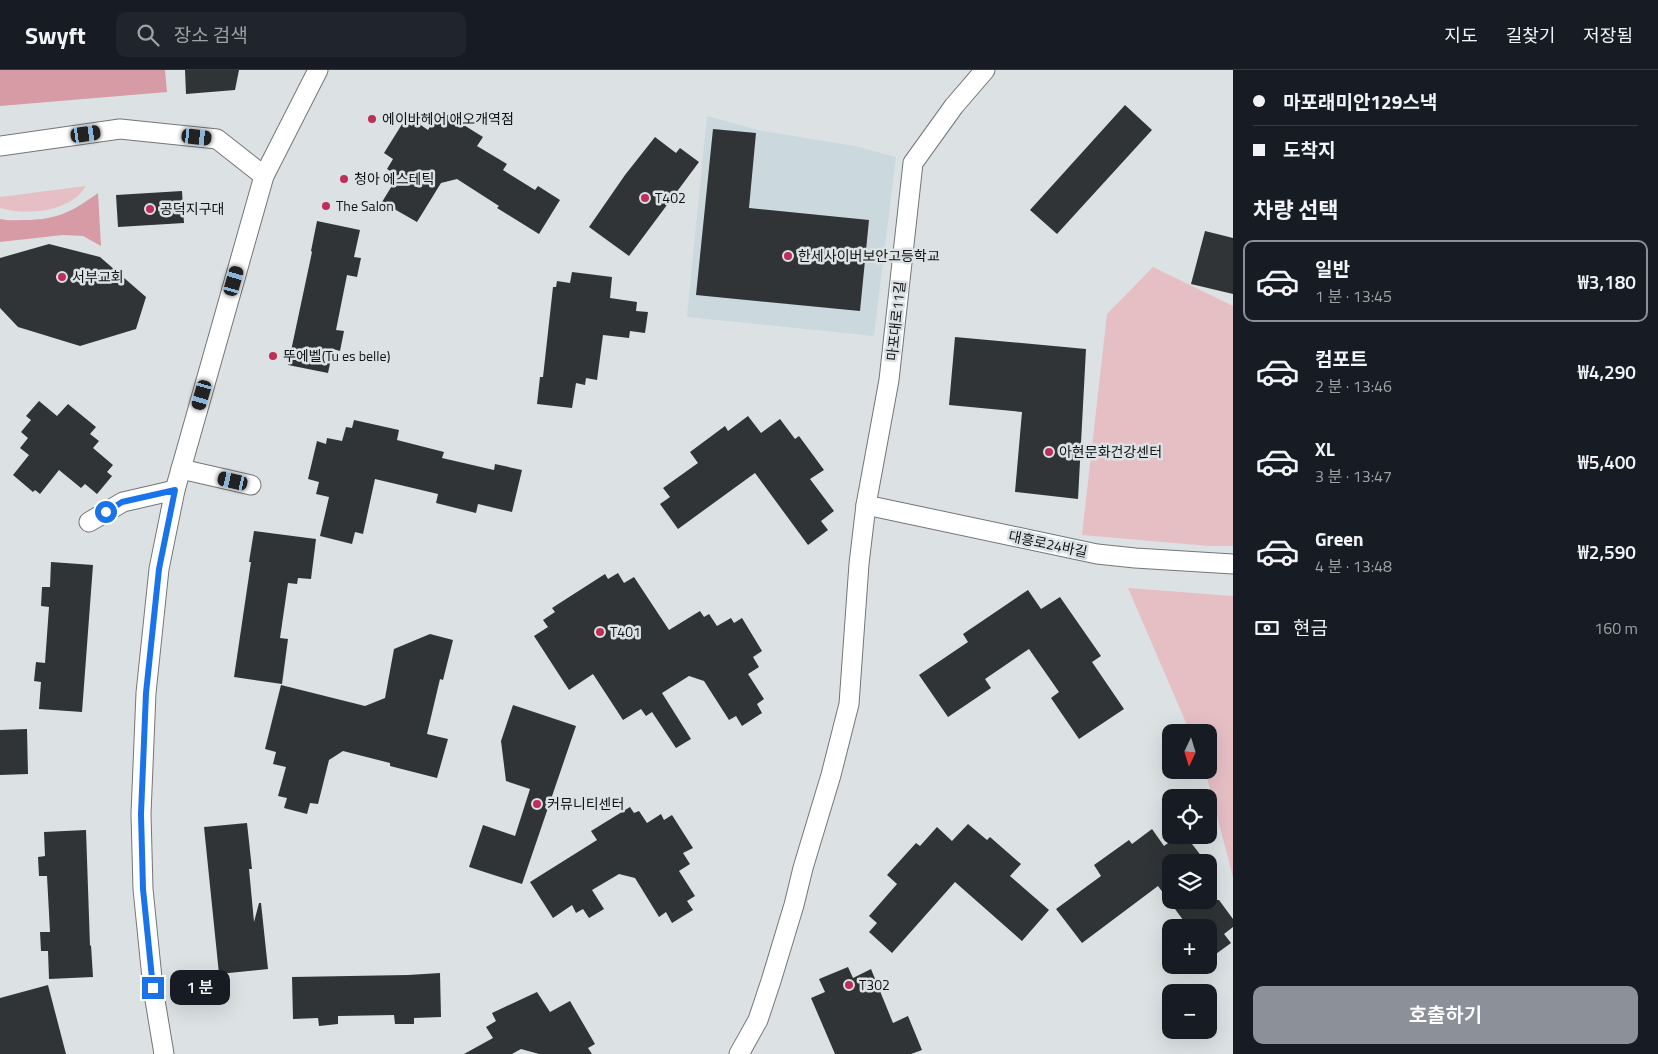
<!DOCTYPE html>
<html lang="ko">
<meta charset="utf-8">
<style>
:root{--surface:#171b24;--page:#20242c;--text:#f1f3f6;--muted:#9ea1a6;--line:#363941;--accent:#8c9099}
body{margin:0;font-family:"Titillium Web","Noto Sans KR",sans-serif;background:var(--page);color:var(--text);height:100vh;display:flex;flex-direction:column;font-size:19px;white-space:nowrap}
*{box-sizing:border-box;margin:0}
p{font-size:16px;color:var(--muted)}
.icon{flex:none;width:28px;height:28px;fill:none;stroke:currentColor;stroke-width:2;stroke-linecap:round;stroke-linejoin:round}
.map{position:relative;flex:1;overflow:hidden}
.drawer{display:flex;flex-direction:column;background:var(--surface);width:425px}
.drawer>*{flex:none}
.top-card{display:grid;align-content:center;height:110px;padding:0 20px;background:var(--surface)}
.needle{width:32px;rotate:184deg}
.tools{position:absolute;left:1162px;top:654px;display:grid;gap:10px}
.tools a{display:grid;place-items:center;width:55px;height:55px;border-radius:10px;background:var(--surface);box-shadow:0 5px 20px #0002;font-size:25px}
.end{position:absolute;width:22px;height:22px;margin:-11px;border:6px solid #1a73e8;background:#fff;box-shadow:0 0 0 2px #fff}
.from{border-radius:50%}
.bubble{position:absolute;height:35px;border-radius:10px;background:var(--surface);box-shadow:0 5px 20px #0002;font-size:16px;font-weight:600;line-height:35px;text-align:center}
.car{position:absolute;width:15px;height:30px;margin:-15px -8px;border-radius:6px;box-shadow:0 0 4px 1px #0007;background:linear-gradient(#222 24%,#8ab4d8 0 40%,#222 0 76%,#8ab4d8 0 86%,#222 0)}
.top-card b{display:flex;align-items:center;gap:18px;height:48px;font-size:19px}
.top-card b+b{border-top:1px solid var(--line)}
.top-card i{width:12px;height:12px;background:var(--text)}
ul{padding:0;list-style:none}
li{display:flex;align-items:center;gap:15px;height:82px;margin:0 10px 8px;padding:0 10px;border:2px solid transparent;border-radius:10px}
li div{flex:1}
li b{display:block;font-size:19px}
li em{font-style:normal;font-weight:600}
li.current{border-color:var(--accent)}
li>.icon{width:45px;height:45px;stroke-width:1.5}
h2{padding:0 20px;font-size:22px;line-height:60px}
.pay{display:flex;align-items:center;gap:12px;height:55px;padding:0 20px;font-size:19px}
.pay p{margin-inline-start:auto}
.action{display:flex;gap:10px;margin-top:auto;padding:10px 20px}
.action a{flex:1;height:58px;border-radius:10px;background:var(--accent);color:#fff;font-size:20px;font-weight:600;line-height:58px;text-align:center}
header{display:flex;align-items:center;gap:30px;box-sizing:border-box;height:70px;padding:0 25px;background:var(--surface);border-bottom:1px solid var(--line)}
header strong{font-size:24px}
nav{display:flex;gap:28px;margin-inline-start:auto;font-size:18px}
.search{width:350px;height:45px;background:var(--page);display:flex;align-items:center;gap:12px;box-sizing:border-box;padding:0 18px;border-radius:10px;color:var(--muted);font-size:19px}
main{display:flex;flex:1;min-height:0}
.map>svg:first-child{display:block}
.built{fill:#cbd8de}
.green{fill:#e6bfc5}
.forest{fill:#d69ba5}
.building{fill:#303436}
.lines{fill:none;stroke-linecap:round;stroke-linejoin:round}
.street-casing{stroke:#727679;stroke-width:21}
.street{stroke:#fff;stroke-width:19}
.route{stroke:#1a73e8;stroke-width:6}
.poi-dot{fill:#bd2e5a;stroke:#dce2e4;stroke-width:2}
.labels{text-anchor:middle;stroke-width:5;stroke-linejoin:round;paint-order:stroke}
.poi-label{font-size:14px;fill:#101213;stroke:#dce2e4;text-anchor:start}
.street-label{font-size:14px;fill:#101213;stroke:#dce2e4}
</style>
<header>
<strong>Swyft</strong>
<div class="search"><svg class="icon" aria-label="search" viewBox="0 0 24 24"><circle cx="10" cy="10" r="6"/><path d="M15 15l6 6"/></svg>장소 검색</div>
<nav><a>지도</a><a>길찾기</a><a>저장됨</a></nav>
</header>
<main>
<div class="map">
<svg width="1233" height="984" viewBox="0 0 1233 984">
<rect width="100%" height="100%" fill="#dce2e4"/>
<path class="built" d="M707,46L762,61L855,76L896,87L874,266L687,247Z"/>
<g class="green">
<path d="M86,116C71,142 26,146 0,138V127Z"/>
<path d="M1153,197L1233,236V476H1208L1082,465L1107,244Z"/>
<path d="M1128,518L1233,526V807L1205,700H1209V662H1190Z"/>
</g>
<g class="forest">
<path d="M0,0H165L167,22L0,36Z"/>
<path d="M98,123L101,176L83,166L63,165L0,172V149C8,151 16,150 24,150C56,150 72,142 98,123Z"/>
</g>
<g class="building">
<path d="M185,0H239L235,20L186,24Z"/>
<path d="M1125,35L1152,60L1057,164L1030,140Z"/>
<path d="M446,44L483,67L477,76L507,94L503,100L535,120L538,116L560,130L539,164L497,138L499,136L457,109L441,113L417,152L382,132L398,106L387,99L393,89L384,83L404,51L412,56L415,51L428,60L436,47L442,50Z"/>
<path d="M713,59L756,63L749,138L869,150L860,241L696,225Z"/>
<path d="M655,67L676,83L680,78L699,92L629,186L589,157L625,105Z"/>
<path d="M182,121L184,153L118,157L116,125Z"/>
<path d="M317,151L360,160L354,187L361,188L357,207L347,205L336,260L344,261L340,281L333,279L328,303L288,295L312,182L311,181Z"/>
<path d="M1205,161L1233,168V224L1191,214Z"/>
<path d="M49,174L100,187L146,227L136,259L80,276L18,257L0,238V188Z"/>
<path d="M572,202L612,207L610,228L637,232L636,241L648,242L645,263L630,261L629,268L603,265L597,310L586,308L585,315L576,313L572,338L537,334L540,307H543L553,217H556L557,211L570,213Z"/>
<path d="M955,267L1086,279L1078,429L1015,422L1022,342L949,335Z"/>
<path d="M39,331L57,346L68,334L96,357L90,364L99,371L93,378L113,395L107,402L112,406L97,424L85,414L81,418L59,400L40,424L35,420L33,422L13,405L29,385L20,378L28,368L21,362L31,350L26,346Z"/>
<path d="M748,346L761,363L780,349L795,369L799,366L824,400L810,409L834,441L821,451L828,460L808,475L755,403L678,459L660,434L670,427L663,418L698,393L690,382L725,356L728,361Z"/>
<path d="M354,350L399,360L397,370L444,382L442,388L494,400L495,394L522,400L512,442L478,434L476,443L436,433L438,424L375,409L363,464L355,462L352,474L320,466L329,427L316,424L319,412L308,409L317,371L326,374L327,368L342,371L346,357L352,358Z"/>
<path d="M254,461L316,469L311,509L298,508L297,514L288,513L280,568L288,569L282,614L234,607L251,492H249Z"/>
<path d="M51,492L93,495L82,642L39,639L41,612L34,611L36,592L45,593L49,537L41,536L42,517H50Z"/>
<path d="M618,503L624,513L634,507L669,560L700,541L704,547L709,544L717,556L731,548L734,553L742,548L762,581L753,587L759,597L748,604L764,629L757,634L762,643L742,656L736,646L729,650L704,611L689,606L662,623L691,669L676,678L652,642L646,646L641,639L623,650L593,604L569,620L534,566L548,557L543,550L555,542L552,538L605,504L608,509Z"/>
<path d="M1028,520L1041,539L1060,527L1101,586L1092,592L1124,639L1079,669L1051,628L1059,622L1029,579L985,609L991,618L948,647L919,605L968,572L963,564Z"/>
<path d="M430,564L453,570L443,610L440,609L427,664L448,669L437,708L390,696V693L343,681L329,690L318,734L310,733L307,744L284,738L287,728L278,726L286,697L273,694L276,682L265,679L281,615L365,636L385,628L394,579Z"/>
<path d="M513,635L576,656L522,814L469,797L483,755L515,766L530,719L506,711L501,671Z"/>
<path d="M27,659L28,704L0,705V660Z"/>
<path d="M630,737L634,743L639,741L647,753L661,744L664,750L672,745L693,778L683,783L690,794L679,801L695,826L687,831L693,840L672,853L666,842L659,847L635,808L619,804L592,820L604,839L589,848L583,839L576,843L572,835L553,848L530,812L597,770L591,761Z"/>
<path d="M247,753L252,799H249L254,852L259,833H261L268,899L219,904L204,757Z"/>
<path d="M968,754L987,770L990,767L1021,794L1010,806L1049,840L1022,871L955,812L892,883L869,862L877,853L869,846L897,814L887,805L916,773L920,776L937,757L952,771Z"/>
<path d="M1152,759L1164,776L1179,765H1185L1206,792H1171V830H1219L1233,849V857L1224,864L1231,873L1209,889V858H1189L1158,816L1082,873L1056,839L1101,806L1094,795L1129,770L1132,774Z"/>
<path d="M86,760L90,876L91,875L93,907L49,909L48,881H41L40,862H50L47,806H39L38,787L45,786L44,762Z"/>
<path d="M848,897L853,908L871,899L893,953L908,946L922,980L911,984H835L811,928L825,922L819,909Z"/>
<path d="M440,903L441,947L414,948V954H395L394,945L338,946V954L319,956L318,948L293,949L292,907L408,905Z"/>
<path d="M48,915L66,984H0V928Z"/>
<path d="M537,922L550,942L570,931L595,974L588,978L592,984H539L521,979L512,984H464L493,968L486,957L496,951L492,943Z"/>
</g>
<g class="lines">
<defs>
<g id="street">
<path d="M0,76L120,59L217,69L264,106"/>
<path d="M181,399L251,415"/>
<path d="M866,435L1097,484L1135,488L1233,494"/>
<path d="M89,452L123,432L175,420"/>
<path d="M164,984L153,918L143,819L141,744L146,623L159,499L175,420L264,106L318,0"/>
<path d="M739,984L758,950L771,911L794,835L803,798L831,705L849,634L859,494L866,435L889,310L913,93L954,36L985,0"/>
</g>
</defs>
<use href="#street" class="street-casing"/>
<use href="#street" class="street"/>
</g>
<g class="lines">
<path class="route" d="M106,442L122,432L175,420L159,499L146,623L141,744L143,819L153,918"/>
</g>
<g class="poi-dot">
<circle cx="372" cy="49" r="5"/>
<circle cx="344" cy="109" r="5"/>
<circle cx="645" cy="128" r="5"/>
<circle cx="326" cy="136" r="5"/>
<circle cx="150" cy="139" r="5"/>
<circle cx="788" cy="186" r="5"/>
<circle cx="62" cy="207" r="5"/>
<circle cx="273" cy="286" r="5"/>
<circle cx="1049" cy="382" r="5"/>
<circle cx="600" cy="562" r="5"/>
<circle cx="537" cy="734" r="5"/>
<circle cx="849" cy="915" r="5"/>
</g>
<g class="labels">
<g class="poi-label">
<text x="382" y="54">에이바헤어 애오개역점</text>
<text x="354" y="114">청아 에스테틱</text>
<text x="655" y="133">T402</text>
<text x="336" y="141">The Salon</text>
<text x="160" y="144">공덕지구대</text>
<text x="798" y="191">한세사이버보안고등학교</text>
<text x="72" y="212">서부교회</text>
<text x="283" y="291">뚜에벨(Tu es belle)</text>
<text x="1059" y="387">아현문화건강센터</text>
<text x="610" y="567">T401</text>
<text x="547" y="739">커뮤니티센터</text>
<text x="859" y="920">T302</text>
</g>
<g class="street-label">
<text transform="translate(896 251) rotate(-84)" y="5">마포대로11길</text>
<text transform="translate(1048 474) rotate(12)" y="5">대흥로24바길</text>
</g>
</g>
</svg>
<div class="tools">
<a><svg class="needle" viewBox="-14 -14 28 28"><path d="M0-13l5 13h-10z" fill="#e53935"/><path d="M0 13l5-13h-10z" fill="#9ea1a6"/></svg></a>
<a><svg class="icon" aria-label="locate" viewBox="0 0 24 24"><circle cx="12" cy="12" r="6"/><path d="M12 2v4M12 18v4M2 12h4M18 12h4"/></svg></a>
<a><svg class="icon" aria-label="layers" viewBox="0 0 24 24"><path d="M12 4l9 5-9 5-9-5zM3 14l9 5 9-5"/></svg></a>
<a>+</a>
<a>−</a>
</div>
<i class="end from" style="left:106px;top:442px"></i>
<i class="end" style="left:153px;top:918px"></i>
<div class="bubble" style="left:170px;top:900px;width:60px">1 분</div>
<i class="car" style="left:86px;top:64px;rotate:82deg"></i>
<i class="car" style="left:197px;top:67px;rotate:96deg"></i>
<i class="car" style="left:234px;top:211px;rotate:16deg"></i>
<i class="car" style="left:202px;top:325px;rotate:196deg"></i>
<i class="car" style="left:233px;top:411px;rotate:283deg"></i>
</div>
<section class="drawer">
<div class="top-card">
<b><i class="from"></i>마포래미안129스낵</b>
<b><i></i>도착지</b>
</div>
<h2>차량 선택</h2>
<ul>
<li class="current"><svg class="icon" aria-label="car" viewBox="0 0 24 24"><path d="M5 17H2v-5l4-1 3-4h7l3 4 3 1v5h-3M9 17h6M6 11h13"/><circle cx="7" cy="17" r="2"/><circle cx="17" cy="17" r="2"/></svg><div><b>일반</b><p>1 분 · 13:45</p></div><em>₩3,180</em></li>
<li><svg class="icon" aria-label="car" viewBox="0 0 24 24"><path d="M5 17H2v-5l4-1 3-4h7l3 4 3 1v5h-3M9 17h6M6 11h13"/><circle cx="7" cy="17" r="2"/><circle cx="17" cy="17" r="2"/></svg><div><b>컴포트</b><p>2 분 · 13:46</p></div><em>₩4,290</em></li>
<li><svg class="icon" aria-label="car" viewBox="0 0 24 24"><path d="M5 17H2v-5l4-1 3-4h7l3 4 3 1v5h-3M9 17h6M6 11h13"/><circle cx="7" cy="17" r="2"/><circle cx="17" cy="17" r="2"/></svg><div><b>XL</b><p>3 분 · 13:47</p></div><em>₩5,400</em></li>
<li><svg class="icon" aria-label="car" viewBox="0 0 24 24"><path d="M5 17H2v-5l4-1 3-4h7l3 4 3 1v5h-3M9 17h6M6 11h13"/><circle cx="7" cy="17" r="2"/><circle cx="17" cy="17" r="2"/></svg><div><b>Green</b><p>4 분 · 13:48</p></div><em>₩2,590</em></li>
</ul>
<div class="pay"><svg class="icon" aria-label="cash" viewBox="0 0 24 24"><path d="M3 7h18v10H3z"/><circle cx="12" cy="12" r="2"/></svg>현금<p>160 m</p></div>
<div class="action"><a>호출하기</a></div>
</section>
</main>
